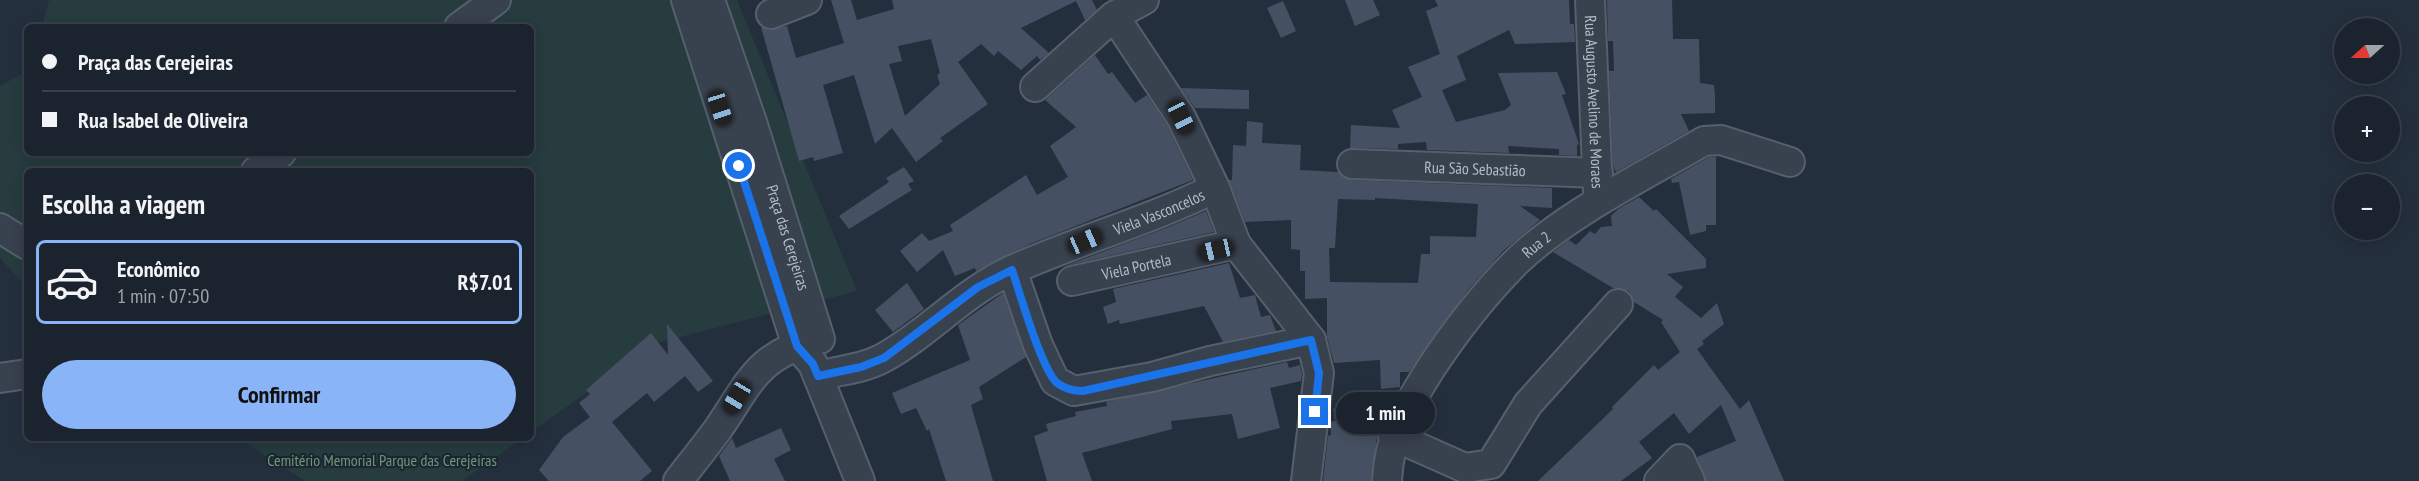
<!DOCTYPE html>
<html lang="pt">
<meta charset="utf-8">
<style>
:root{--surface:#1b232e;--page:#242b36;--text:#f1f3f6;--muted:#a0a4aa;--line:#39404a;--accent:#8ab4f8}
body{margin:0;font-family:"PT Sans Narrow",sans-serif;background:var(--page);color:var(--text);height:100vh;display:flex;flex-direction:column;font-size:22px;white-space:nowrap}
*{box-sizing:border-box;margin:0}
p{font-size:20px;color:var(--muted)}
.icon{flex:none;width:33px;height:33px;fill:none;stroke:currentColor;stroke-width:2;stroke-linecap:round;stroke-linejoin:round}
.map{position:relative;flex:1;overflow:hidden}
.panel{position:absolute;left:24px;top:168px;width:510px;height:273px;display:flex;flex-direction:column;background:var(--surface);border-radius:9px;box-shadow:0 3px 15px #0003,0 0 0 2px var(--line)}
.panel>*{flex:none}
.hud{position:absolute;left:24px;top:24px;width:510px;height:132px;border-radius:9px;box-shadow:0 3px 15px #0003,0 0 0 2px var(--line);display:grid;align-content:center;height:132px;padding:0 18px;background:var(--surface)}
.needle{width:39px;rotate:249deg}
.controls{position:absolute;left:2334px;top:18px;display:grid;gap:12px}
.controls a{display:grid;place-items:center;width:66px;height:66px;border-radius:50%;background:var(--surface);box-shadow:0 3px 15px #0003,0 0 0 2px var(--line);font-size:30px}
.end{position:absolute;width:27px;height:27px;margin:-14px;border:8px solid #1a73e8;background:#fff;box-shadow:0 0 0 3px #fff}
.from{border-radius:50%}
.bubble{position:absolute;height:42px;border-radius:21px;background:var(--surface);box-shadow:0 3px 15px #0003,0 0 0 2px var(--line);font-size:20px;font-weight:700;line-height:42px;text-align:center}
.car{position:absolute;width:18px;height:36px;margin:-18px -9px;border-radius:8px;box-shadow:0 0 4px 2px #0007;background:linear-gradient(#222 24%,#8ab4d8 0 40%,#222 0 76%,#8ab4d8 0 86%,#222 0)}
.hud b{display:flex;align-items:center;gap:21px;height:57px;font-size:22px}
.hud b+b{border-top:2px solid var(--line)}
.hud i{width:15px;height:15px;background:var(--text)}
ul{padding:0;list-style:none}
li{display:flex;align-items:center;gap:18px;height:84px;margin:0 12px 9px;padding:0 6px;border:3px solid transparent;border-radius:9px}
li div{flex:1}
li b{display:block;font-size:22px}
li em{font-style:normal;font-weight:700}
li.selected{border-color:var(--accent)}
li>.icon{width:54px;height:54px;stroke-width:1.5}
h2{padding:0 18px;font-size:27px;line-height:72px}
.primary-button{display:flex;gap:12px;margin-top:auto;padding:12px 18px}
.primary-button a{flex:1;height:69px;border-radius:36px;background:var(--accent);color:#111;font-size:24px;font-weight:700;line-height:69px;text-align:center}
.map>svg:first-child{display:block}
.green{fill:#263c3f}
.building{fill:#455162;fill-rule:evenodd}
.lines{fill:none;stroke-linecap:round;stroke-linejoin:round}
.minor-casing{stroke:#565f6c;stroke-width:32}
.minor{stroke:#38414e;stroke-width:28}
.route{stroke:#1a73e8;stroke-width:8}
.labels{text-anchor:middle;stroke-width:4.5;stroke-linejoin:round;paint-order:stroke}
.street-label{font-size:16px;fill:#b4bcc9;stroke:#1d2633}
.park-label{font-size:16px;fill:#6b9a76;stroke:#1d2633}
</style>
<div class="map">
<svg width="2419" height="481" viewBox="0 0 2419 481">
<rect width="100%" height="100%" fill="#242f3e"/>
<g class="green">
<path d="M49,0H737L857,291L657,343L531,432V171H27V288L0,258V86L27,71V153H531V27H42Z"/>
<path d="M238,438H523L462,481H305Z"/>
</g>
<g class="building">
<path d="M831,0H851L857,20L894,9L892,0H1092L1097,10L1085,20L1076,1L1021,28L1049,53L1040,60L1037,56L1021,70L998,51L994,56L981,44L958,62L988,104L940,138L943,141L916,162L892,128L875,144L854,75L823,85L843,153L814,161L813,157L799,161L761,27L769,30L787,26L796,58L844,43ZM931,39L940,73L937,75L940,84L905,116L889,64L902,61L898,46Z"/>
<path d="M1345,0H1373L1380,15L1355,26Z"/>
<path d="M1435,0H1569L1570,24H1574L1575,42L1515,44L1509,30L1457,56L1466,80L1442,90L1456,122L1505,110L1511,105L1498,73L1557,72L1566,94L1562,95L1579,144L1577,145V156L1559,155V149L1508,146L1509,153L1427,150L1426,142L1398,144V149L1350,148L1351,125L1400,128L1392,110L1422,97L1408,67L1440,54L1426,11L1438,6Z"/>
<path d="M1607,0H1672L1673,39H1699L1700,83L1714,85L1715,97V113L1681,114L1689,131L1616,172L1613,166L1609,71H1614L1613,41H1608Z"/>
<path d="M1283,1L1296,31L1281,38L1267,8Z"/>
<path d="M1095,55L1108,74L1112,72L1135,103L1147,95L1167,125L1193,180L1030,244L976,271L975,268L955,276L943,250L917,272L900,251L922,233L929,241L953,231L950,225L1026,175L1037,195L1068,177L1050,146L1076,127L1045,100Z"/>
<path d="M1181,88L1249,90V109L1195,108Z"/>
<path d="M1247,121L1263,123L1262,143L1301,145L1300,170L1338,172L1344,178L1351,180L1552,188V208L1520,206L1540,220L1504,250L1468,290L1409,372H1400V387L1381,389L1380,360L1334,363L1327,337V298L1305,299V271H1300V250L1291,249V220L1245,222L1229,180H1232L1233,145L1246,146ZM1375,198L1478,204L1476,237L1430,236V254H1421L1418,283L1330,282L1329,248H1335L1338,199L1375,200Z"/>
<path d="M1709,157H1716V225H1706V231L1690,235L1679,182L1672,183L1671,179Z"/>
<path d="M904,167L914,181L908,184L912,190L849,229L839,216L889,182L886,178Z"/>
<path d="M1639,197L1654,211L1656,209L1706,259V268L1667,274L1683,287L1675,297L1701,318L1717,303L1724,324L1702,341L1704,344L1697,349L1740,409L1749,400L1784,481H1706L1697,457L1736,441L1721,405L1689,434L1674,413L1639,442L1652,458L1621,481H1538L1613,409L1612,407L1654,365L1658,370L1680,352L1661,322L1663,320L1634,302L1629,291L1613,288L1553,252L1569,240L1576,245L1590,231L1595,234L1601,227L1612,226L1611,216L1618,209Z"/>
<path d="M1206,211L1214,232L1065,266L1171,226Z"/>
<path d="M1229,263L1240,298L1255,295L1261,317L1270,315L1276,331L1223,342L1204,306L1120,324L1119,320L1108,324L1103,307L1116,302L1113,289Z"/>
<path d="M907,283L924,309L893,332L875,310Z"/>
<path d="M1003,293L1026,357L979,387L983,399L971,405L993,481H946L929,429L927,431L916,408L901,414L892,393L970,360L958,325Z"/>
<path d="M667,324L713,381L698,392L685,376L654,402L647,393L612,422L652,471L640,481H549L539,470L563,437L590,417L579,403L590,394L586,390L651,333L668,355Z"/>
<path d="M1287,362L1289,368L1300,365L1302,374L1301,381L1270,388L1280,428L1238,439L1232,414L1171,421L1172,429L1082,453L1092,481H1047L1034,436L1048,431L1046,424L1076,416L1075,412L1107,406L1106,402Z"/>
<path d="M1387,399L1389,408L1378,430L1371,481H1323L1328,436L1331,435L1330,422L1335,421L1333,409Z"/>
<path d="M781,428L791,450L774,459L785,481H730L719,456L732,438L736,448Z"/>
</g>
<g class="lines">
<defs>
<g id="minor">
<path d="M686,0L797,346L813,364L860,481"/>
<path id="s1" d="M710,0L752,122L820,339"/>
<path id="s2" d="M1590,0L1598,192"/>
<path d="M771,14L807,0"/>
<path d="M1114,16L1181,117L1215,188L1236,244L1311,340L1319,373L1306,481"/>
<path d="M459,27L496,0"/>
<path d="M1035,87L1114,16L1144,0"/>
<path id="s3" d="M1352,164L1598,173"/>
<path d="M256,171L281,153"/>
<path d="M0,228L27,245"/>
<path d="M1012,270L1038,345L1055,381L1074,391L1152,377L1210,361L1311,340"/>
<path id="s4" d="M1072,281L1236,244"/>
<path id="s5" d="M818,376C840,370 863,369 883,358C929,333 963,292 1012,270C1078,240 1149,221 1215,188"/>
<path d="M0,378L27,374"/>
<path d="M1393,436L1465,468L1491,464L1528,404L1618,304"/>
<path d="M678,481C691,464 705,447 718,429C750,383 755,357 815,340"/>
<path id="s6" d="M1387,481C1389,435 1407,406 1431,368C1456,330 1483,295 1516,262C1566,214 1644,176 1704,141L1721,140L1790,162"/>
<path d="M1659,481L1680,459L1690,481"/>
</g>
</defs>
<use href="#minor" class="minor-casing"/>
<use href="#minor" class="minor"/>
</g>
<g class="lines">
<path class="route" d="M739,166L797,346L813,364L818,376L861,367L884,358L978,287L1012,270C1020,293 1041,368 1057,383C1065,389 1074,391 1083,391L1311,340L1319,373L1315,412"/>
</g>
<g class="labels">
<g class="street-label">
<text dy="6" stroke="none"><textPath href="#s2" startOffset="102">Rua Augusto Avelino de Moraes</textPath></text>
<text dy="6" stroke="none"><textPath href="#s3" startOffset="123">Rua São Sebastião</textPath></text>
<text dy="6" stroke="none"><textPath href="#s5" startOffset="382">Viela Vasconcelos</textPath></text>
<text dy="6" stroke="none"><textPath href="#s1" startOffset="250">Praça das Cerejeiras</textPath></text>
<text dy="6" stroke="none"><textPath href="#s6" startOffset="286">Rua 2</textPath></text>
<text dy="6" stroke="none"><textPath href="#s4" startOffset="66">Viela Portela</textPath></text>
</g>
<g class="park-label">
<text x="382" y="466">Cemitério Memorial Parque das Cerejeiras</text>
</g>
</g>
</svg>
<div class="controls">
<a><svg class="needle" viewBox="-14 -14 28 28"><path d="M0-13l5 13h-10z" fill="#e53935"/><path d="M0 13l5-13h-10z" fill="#a0a4aa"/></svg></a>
<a>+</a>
<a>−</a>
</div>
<i class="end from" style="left:739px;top:166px"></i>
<i class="end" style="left:1315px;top:412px"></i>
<div class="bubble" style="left:1336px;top:392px;width:99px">1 min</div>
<i class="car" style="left:720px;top:108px;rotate:162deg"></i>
<i class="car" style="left:1181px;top:117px;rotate:154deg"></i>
<i class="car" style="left:1085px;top:241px;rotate:66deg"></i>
<i class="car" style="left:1216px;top:250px;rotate:257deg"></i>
<i class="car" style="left:737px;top:397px;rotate:211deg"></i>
<div class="hud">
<b><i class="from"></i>Praça das Cerejeiras</b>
<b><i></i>Rua Isabel de Oliveira</b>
</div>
<section class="panel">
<h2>Escolha a viagem</h2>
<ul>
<li class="selected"><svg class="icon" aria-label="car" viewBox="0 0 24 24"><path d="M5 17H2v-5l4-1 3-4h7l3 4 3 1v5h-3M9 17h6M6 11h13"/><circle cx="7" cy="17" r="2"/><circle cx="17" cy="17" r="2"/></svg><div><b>Econômico</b><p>1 min · 07:50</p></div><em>R$7.01</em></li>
</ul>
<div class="primary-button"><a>Confirmar</a></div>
</section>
</div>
